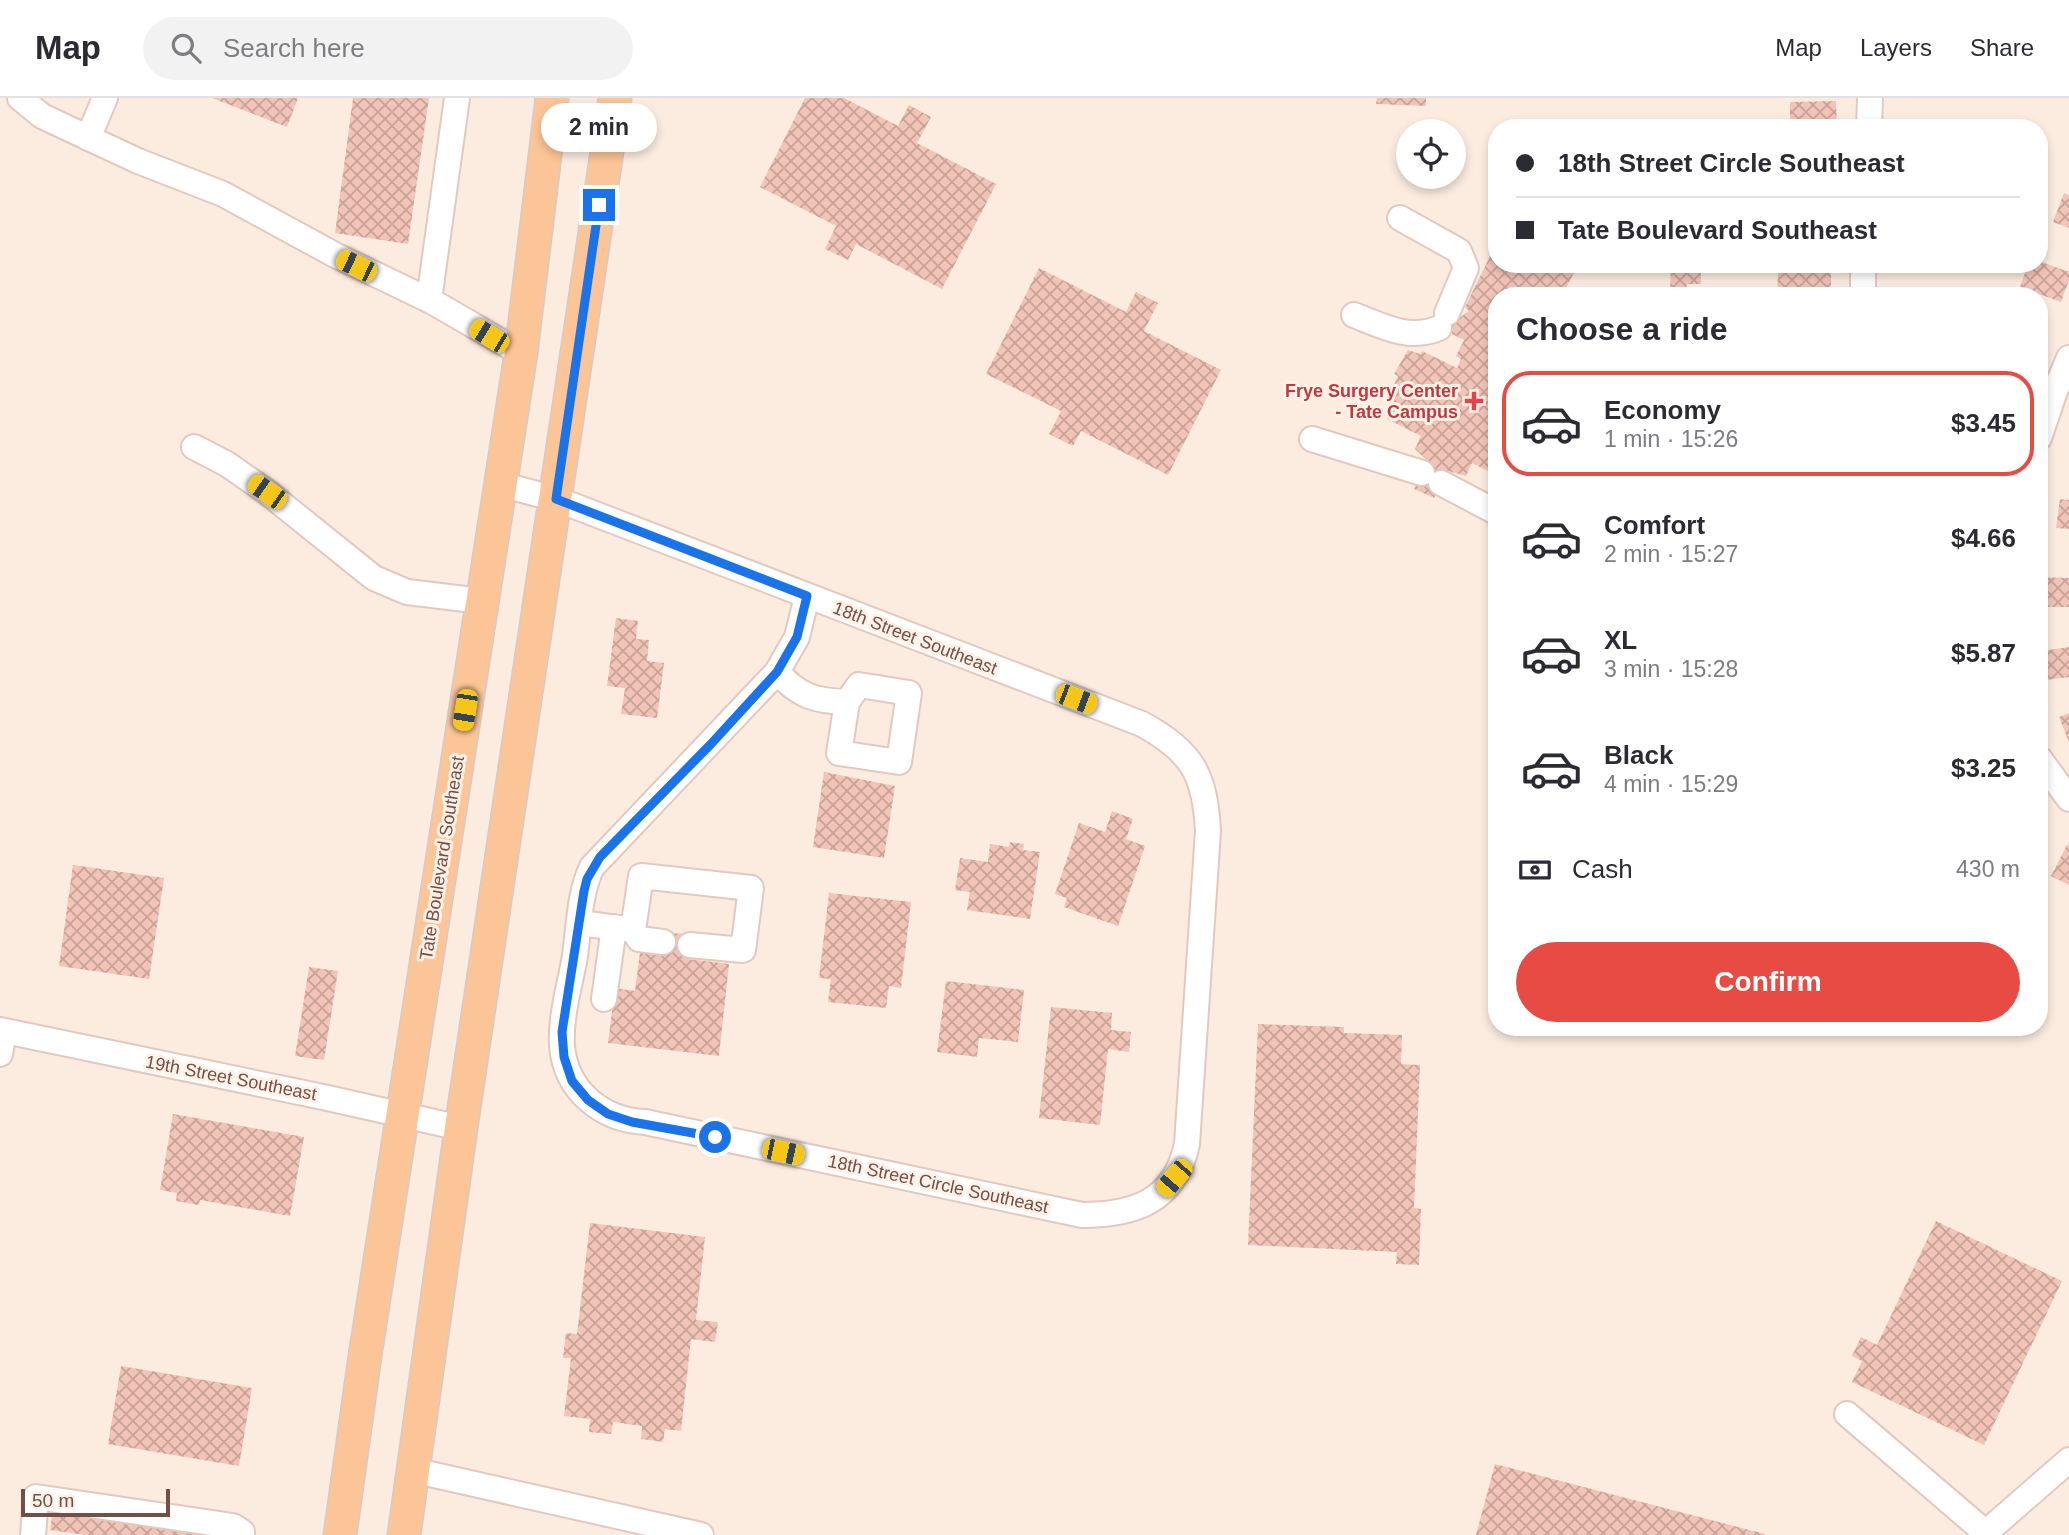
<!DOCTYPE html>
<meta charset="utf-8">
<style>
:root{--surface:#fff;--page:#f2f2f3;--text:#2b2b33;--muted:#7c7c81;--line:#e1e1e2;--accent:#e74b44}
body{margin:0;font-family:Helvetica,sans-serif;background:var(--page);color:var(--text);height:100vh;display:flex;flex-direction:column;font-size:26px;white-space:nowrap}
*{box-sizing:border-box;margin:0}
p{font-size:23px;color:var(--muted)}
.icon{flex:none;width:38px;height:38px;fill:none;stroke:currentColor;stroke-width:2;stroke-linecap:round;stroke-linejoin:round}
.map{position:relative;flex:1;overflow:hidden}
.details{position:absolute;left:1488px;top:189px;width:560px;height:749px;display:flex;flex-direction:column;background:var(--surface);border-radius:28px;box-shadow:0 4px 10px #0003}
.details>*{flex:none}
.banner{position:absolute;left:1488px;top:21px;width:560px;height:154px;border-radius:28px;box-shadow:0 4px 10px #0003;display:grid;align-content:center;height:154px;padding:0 28px;background:var(--surface)}
.buttons{position:absolute;left:1396px;top:21px;display:grid;gap:14px}
.buttons a{display:grid;place-items:center;width:70px;height:70px;border-radius:50%;background:var(--surface);box-shadow:0 4px 10px #0003;font-size:35px}
.scale{position:absolute;left:21px;bottom:18px;width:149px;box-sizing:border-box;padding-left:7px;border:4px solid #734f47;border-top:0;font-size:19px;line-height:24px;white-space:nowrap;color:#734f47;-webkit-text-stroke:5px #fff1e6;paint-order:stroke}
.end{position:absolute;width:32px;height:32px;margin:-16px;border:9px solid #1a73e8;background:#fff;box-shadow:0 0 0 4px #fff}
.from{border-radius:50%}
.bubble{position:absolute;height:49px;border-radius:24px;background:var(--surface);box-shadow:0 4px 10px #0003;font-size:23px;font-weight:700;line-height:49px;text-align:center}
.car{position:absolute;width:21px;height:42px;margin:-21px -10px;border-radius:9px;box-shadow:0 0 5px 2px #0007;background:linear-gradient(#f5c518 24%,#345 0 40%,#f5c518 0 76%,#345 0 86%,#f5c518 0)}
.banner b{display:flex;align-items:center;gap:24px;height:66px;font-size:26px}
.banner b+b{border-top:2px solid var(--line)}
.banner i{width:18px;height:18px;background:var(--text)}
ul{padding:0;list-style:none}
li{display:flex;align-items:center;gap:21px;height:105px;margin:0 14px 10px;padding:0 14px;border:4px solid transparent;border-radius:28px}
li div{flex:1}
li b{display:block;font-size:26px}
li em{font-style:normal;font-weight:700}
li.current{border-color:var(--accent)}
li>.icon{width:63px;height:63px;stroke-width:1.5}
h2{padding:0 28px;font-size:32px;line-height:84px}
.pay{display:flex;align-items:center;gap:18px;height:77px;padding:0 28px;font-size:26px}
.pay p{margin-inline-start:auto}
.cta{display:flex;gap:14px;margin-top:auto;padding:14px 28px}
.cta a{flex:1;height:80px;border-radius:42px;background:var(--accent);color:#fff;font-size:28px;font-weight:700;line-height:80px;text-align:center}
header{display:flex;align-items:center;gap:42px;box-sizing:border-box;height:98px;padding:0 35px;background:var(--surface);border-bottom:2px solid var(--line)}
header strong{font-size:33px}
nav{display:flex;gap:38px;margin-inline-start:auto;font-size:24px}
.search{width:490px;height:63px;background:var(--page);display:flex;align-items:center;gap:18px;box-sizing:border-box;padding:0 24px;border-radius:38px;color:var(--muted);font-size:26px}
.map>svg:first-child{display:block}
.building{fill:url(#building-cross-hatch)}
.lines{fill:none;stroke-linecap:round;stroke-linejoin:round}
.minor-casing{stroke:#e2c9bf;stroke-width:28}
.major-casing{stroke:#d5cac8;stroke-width:35}
.minor{stroke:#fff;stroke-width:24}
.major{stroke:#fcc597;stroke-width:32}
.route{stroke:#1a73e8;stroke-width:9}
.health-dot{fill:#e0444e;stroke:#fff1e6;stroke-width:2.5}
.labels{text-anchor:middle;stroke-width:6;stroke-linejoin:round;paint-order:stroke}
.health-label{font-size:18px;font-weight:bold;fill:#be3a42;stroke:#fff1e6;text-anchor:end}
.street-label{font-size:18px;fill:#734f47;stroke:#fff1e6}
</style>
<header>
<strong>Map</strong>
<div class="search"><svg class="icon" aria-label="search" viewBox="0 0 24 24"><circle cx="10" cy="10" r="6"/><path d="M15 15l6 6"/></svg>Search here</div>
<nav><a>Map</a><a>Layers</a><a>Share</a></nav>
</header>
<div class="map">
<svg width="2069" height="1437" viewBox="0 0 2069 1437">
<defs>
<pattern id="building-cross-hatch" width="8" height="8" patternUnits="userSpaceOnUse" patternTransform="scale(1.75)"><rect width="8" height="8" fill="#f2c4b8"/><path d="M0 0l8 8M0 8l8-8" fill="none" stroke="#c8a297"/></pattern>
</defs>
<rect width="100%" height="100%" fill="#fcece0"/>
<g class="building">
<path d="M212,0H298L287,29Z"/>
<path d="M353,0H429L408,146L335,135Z"/>
<path d="M805,0H844L898,28L909,7L931,19L917,45L996,86L942,191L856,146L848,162L825,151L836,128L760,89Z"/>
<path d="M1377,0H1426V8L1376,6Z"/>
<path d="M1836,3L1837,28L1790,30V4Z"/>
<path d="M2064,95L2069,97V130L2053,124Z"/>
<path d="M1496,146V166H1572L1577,169L1565,192L1576,198H1496V377L1472,365L1466,378L1448,373L1434,400L1414,391L1428,363L1415,351L1421,338L1387,321L1393,308L1386,305L1398,278L1394,276L1408,252L1420,256L1422,253L1457,270L1461,261L1456,258L1464,242L1432,226L1439,211L1458,221L1469,213L1465,209Z"/>
<path d="M2039,163L2069,174V182L2061,204L2020,189L2028,166H2039Z"/>
<path d="M1671,166H1701V186H1687L1686,193L1670,192Z"/>
<path d="M1039,170L1126,214L1136,194L1158,205L1144,233L1221,272L1168,377L1081,333L1073,348L1049,336L1061,313L986,276Z"/>
<path d="M1778,173L1831,174V198H1777Z"/>
<path d="M2060,401L2069,402V431L2056,430Z"/>
<path d="M2040,479L2069,480V509H2040Z"/>
<path d="M616,520L638,523L636,541L649,542L647,563L664,565L657,620L621,616L625,590L607,588Z"/>
<path d="M2069,549V579L2046,582L2042,553Z"/>
<path d="M2069,615V644L2059,619Z"/>
<path d="M824,674L895,688L884,760L813,749Z"/>
<path d="M1112,713L1133,721L1126,741L1145,748L1118,828L1064,809L1067,800L1055,796L1079,725L1105,734Z"/>
<path d="M1010,744L1024,746L1023,752L1040,754L1030,821L967,812L970,794L955,792L960,760L988,764L990,746L1009,749Z"/>
<path d="M2067,747L2069,748V787L2051,778Z"/>
<path d="M73,767L164,780L149,881L59,868Z"/>
<path d="M829,795L911,804L901,890L889,888L886,910L828,904L831,881L819,880Z"/>
<path d="M664,834L691,837L688,861L729,866L719,958L608,945L615,890L635,893L640,854L661,857Z"/>
<path d="M309,869L338,873L324,962L295,958Z"/>
<path d="M946,883L1024,892L1018,944L979,940L977,959L937,954Z"/>
<path d="M1051,909L1112,915L1111,932L1131,934L1129,954L1108,951L1100,1027L1039,1020Z"/>
<path d="M1258,926L1344,929V935L1402,937L1401,966L1420,967L1414,1110L1421,1111L1419,1167L1396,1166L1397,1154L1248,1147Z"/>
<path d="M173,1016L304,1039L290,1118L200,1102L199,1107L176,1103L177,1095L160,1092Z"/>
<path d="M1936,1123L2062,1183L1984,1347L1852,1284L1862,1263L1852,1258L1861,1239L1877,1247Z"/>
<path d="M590,1125L705,1139L696,1222L718,1224L715,1244L691,1241L681,1333L665,1331L663,1344L641,1341L642,1328L613,1324L611,1336L589,1334L590,1321L564,1318L571,1260H563L566,1235L577,1236Z"/>
<path d="M121,1268L252,1290L239,1368L108,1346Z"/>
<path d="M1495,1366L1765,1436V1437H1476Z"/>
<path d="M53,1412L205,1435V1437H85L50,1432Z"/>
</g>
<g class="lines">
<defs>
<g id="minor">
<path d="M20,0L42,18L61,27L138,63L223,96L335,157L433,204L521,255"/>
<path d="M1869,30L1870,0"/>
<path d="M88,40L105,0"/>
<path d="M1400,120L1459,153L1466,170L1447,215"/>
<path d="M1863,198V166"/>
<path d="M429,202L457,0"/>
<path d="M1354,217C1382,228 1409,243 1439,230"/>
<path d="M2039,340L2055,293L2069,260"/>
<path d="M1312,341L1422,375"/>
<path d="M194,349L227,366L267,394L374,480L407,494L482,503"/>
<path d="M1441,385L1496,414"/>
<path d="M500,386L556,401L1142,626C1193,654 1205,677 1208,733L1187,1046C1175,1103 1135,1117 1082,1117L645,1024C602,1022 566,993 562,948C560,919 570,887 575,858C579,829 579,796 592,769L777,574L797,539L807,498"/>
<path d="M777,574C799,598 814,603 847,604"/>
<path d="M859,587L909,595L899,664L839,655L847,604Z"/>
<path d="M2039,660L2069,701"/>
<path d="M580,825L633,832L641,778L751,790L743,852L690,847"/>
<path d="M633,832L639,841L663,844"/>
<path d="M604,901L614,829"/>
<path d="M0,932L323,999L461,1030"/>
<path d="M0,956L4,933"/>
<path d="M1847,1316L1986,1435"/>
<path d="M412,1372L701,1437"/>
<path d="M33,1437L36,1399L233,1428L242,1434V1437"/>
<path d="M1983,1437L2069,1362"/>
</g>
<g id="major">
<path d="M340,1437L365,1258L521,255L552,0"/>
<path d="M404,1437L461,1030L615,0"/>
</g>
</defs>
<use href="#minor" class="minor-casing"/>
<use href="#major" class="major-casing"/>
<use href="#minor" class="minor"/>
<use href="#major" class="major"/>
</g>
<g class="lines">
<path class="route" d="M599,107L556,401L807,498L797,539L777,574L711,646L600,759L587,781L584,793L562,934L564,959L572,983L588,1002L608,1016L632,1024L715,1039"/>
</g>
<path class="health-dot" d="M1470.5 292.5h7v7h7v7h-7v7h-7v-7h-7v-7h7z"/>
<g class="labels">
<g class="health-label">
<text x="1458" y="299">Frye Surgery Center<tspan x="1458" dy="21">- Tate Campus</tspan></text>
</g>
<g class="street-label">
<text transform="translate(915 540) rotate(21)" y="6">18th Street Southeast</text>
<text transform="translate(442 760) rotate(-81)" y="6">Tate Boulevard Southeast</text>
<text transform="translate(231 980) rotate(11)" y="6">19th Street Southeast</text>
<text transform="translate(938 1086) rotate(12)" y="6">18th Street Circle Southeast</text>
</g>
</g>
</svg>
<div class="buttons">
<a><svg class="icon" aria-label="locate" viewBox="0 0 24 24"><circle cx="12" cy="12" r="6"/><path d="M12 2v4M12 18v4M2 12h4M18 12h4"/></svg></a>
</div>
<div class="scale">50 m</div>
<i class="end from" style="left:715px;top:1039px"></i>
<i class="end" style="left:599px;top:107px"></i>
<div class="bubble" style="left:541px;top:5px;width:116px">2 min</div>
<i class="car" style="left:356px;top:168px;rotate:296deg"></i>
<i class="car" style="left:489px;top:238px;rotate:301deg"></i>
<i class="car" style="left:267px;top:394px;rotate:305deg"></i>
<i class="car" style="left:1076px;top:601px;rotate:111deg"></i>
<i class="car" style="left:465px;top:612px;rotate:189deg"></i>
<i class="car" style="left:783px;top:1054px;rotate:102deg"></i>
<i class="car" style="left:1174px;top:1080px;rotate:221deg"></i>
<div class="banner">
<b><i class="from"></i>18th Street Circle Southeast</b>
<b><i></i>Tate Boulevard Southeast</b>
</div>
<section class="details">
<h2>Choose a ride</h2>
<ul>
<li class="current"><svg class="icon" aria-label="car" viewBox="0 0 24 24"><path d="M5 17H2v-5l4-1 3-4h7l3 4 3 1v5h-3M9 17h6M6 11h13"/><circle cx="7" cy="17" r="2"/><circle cx="17" cy="17" r="2"/></svg><div><b>Economy</b><p>1 min · 15:26</p></div><em>$3.45</em></li>
<li><svg class="icon" aria-label="car" viewBox="0 0 24 24"><path d="M5 17H2v-5l4-1 3-4h7l3 4 3 1v5h-3M9 17h6M6 11h13"/><circle cx="7" cy="17" r="2"/><circle cx="17" cy="17" r="2"/></svg><div><b>Comfort</b><p>2 min · 15:27</p></div><em>$4.66</em></li>
<li><svg class="icon" aria-label="car" viewBox="0 0 24 24"><path d="M5 17H2v-5l4-1 3-4h7l3 4 3 1v5h-3M9 17h6M6 11h13"/><circle cx="7" cy="17" r="2"/><circle cx="17" cy="17" r="2"/></svg><div><b>XL</b><p>3 min · 15:28</p></div><em>$5.87</em></li>
<li><svg class="icon" aria-label="car" viewBox="0 0 24 24"><path d="M5 17H2v-5l4-1 3-4h7l3 4 3 1v5h-3M9 17h6M6 11h13"/><circle cx="7" cy="17" r="2"/><circle cx="17" cy="17" r="2"/></svg><div><b>Black</b><p>4 min · 15:29</p></div><em>$3.25</em></li>
</ul>
<div class="pay"><svg class="icon" aria-label="cash" viewBox="0 0 24 24"><path d="M3 7h18v10H3z"/><circle cx="12" cy="12" r="2"/></svg>Cash<p>430 m</p></div>
<div class="cta"><a>Confirm</a></div>
</section>
</div>
